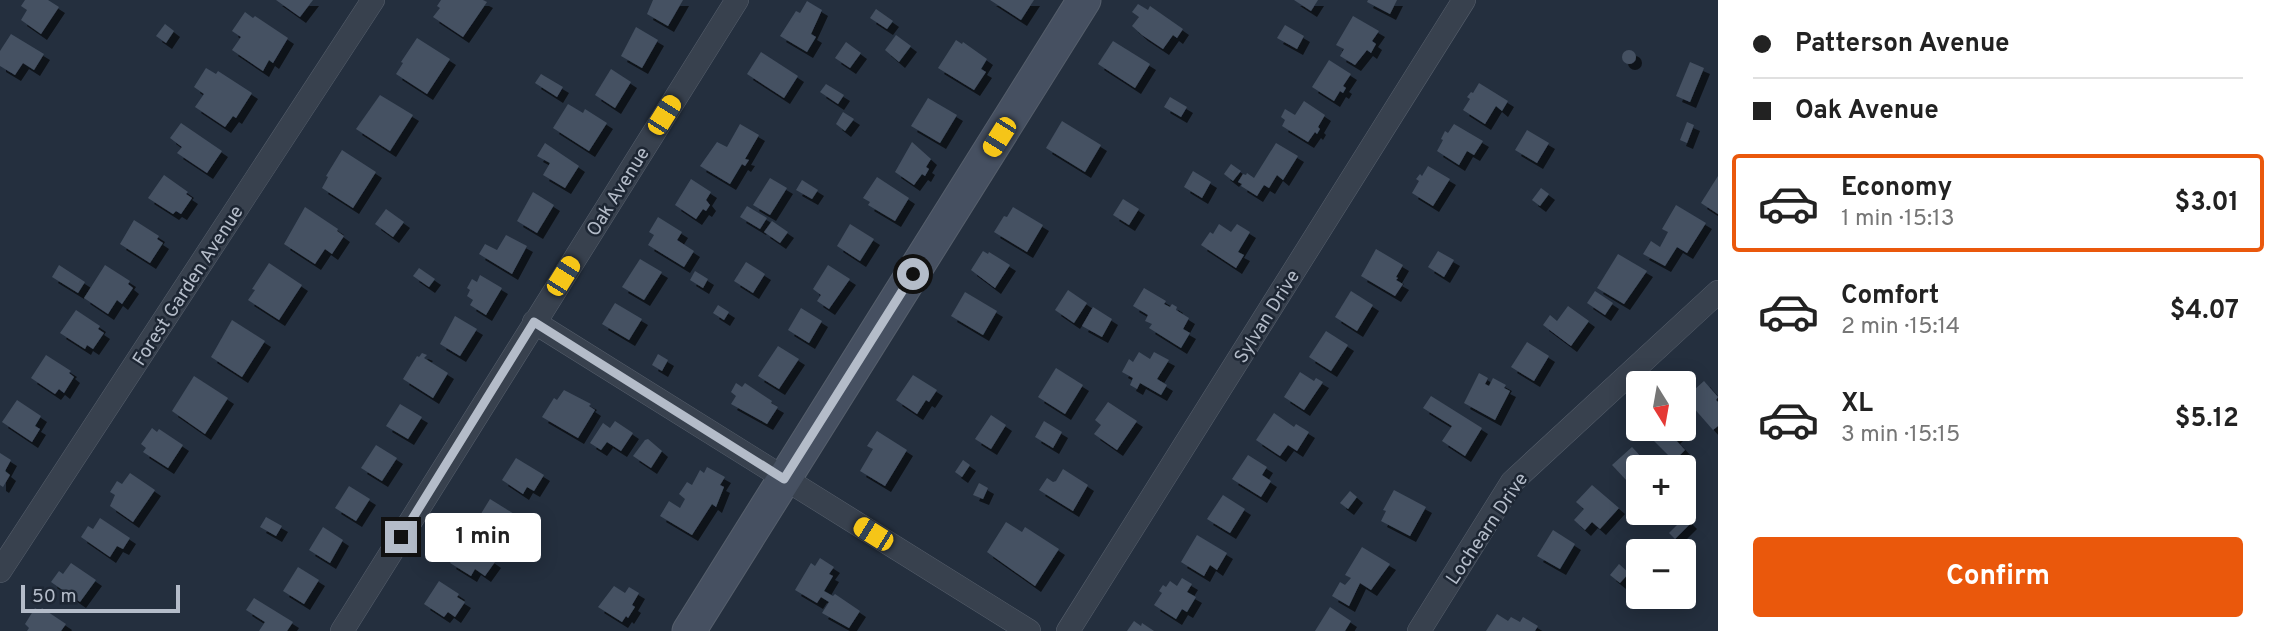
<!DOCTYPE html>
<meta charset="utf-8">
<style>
:root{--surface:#fff;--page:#f2f2f2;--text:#222;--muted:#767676;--line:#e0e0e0;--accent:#ea580c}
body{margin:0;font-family:Overpass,sans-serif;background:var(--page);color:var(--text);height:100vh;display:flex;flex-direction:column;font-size:26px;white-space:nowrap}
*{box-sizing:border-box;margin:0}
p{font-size:23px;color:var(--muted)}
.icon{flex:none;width:38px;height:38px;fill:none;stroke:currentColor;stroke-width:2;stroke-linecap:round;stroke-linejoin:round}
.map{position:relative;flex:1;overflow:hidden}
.side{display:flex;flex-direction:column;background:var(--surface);width:560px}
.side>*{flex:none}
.top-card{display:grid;align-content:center;height:154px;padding:0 35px;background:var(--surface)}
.needle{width:46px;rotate:169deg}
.fabs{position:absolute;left:1626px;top:371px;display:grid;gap:14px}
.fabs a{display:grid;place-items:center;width:70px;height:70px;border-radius:7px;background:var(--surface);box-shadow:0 4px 18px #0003;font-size:35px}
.scale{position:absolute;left:21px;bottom:18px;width:159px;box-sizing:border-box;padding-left:7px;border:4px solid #b4bcc9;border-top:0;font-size:19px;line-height:24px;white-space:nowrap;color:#b4bcc9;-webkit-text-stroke:5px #1d2633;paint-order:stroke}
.end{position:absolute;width:32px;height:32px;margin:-16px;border:9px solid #b4bcc9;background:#111;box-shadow:0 0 0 4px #111}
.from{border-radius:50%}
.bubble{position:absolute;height:49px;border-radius:7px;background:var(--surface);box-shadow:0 4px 18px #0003;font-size:23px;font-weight:700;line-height:49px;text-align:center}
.car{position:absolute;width:21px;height:42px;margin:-21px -10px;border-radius:9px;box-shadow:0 0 5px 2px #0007;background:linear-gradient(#f5c518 24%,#345 0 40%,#f5c518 0 76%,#345 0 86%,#f5c518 0)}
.top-card b{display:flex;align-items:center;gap:24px;height:66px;font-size:26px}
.top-card b+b{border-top:2px solid var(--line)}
.top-card i{width:18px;height:18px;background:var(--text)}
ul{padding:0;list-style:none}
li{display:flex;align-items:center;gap:21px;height:98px;margin:0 14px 10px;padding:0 21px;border:4px solid transparent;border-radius:7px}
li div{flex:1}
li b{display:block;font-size:26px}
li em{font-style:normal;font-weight:700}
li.current{border-color:var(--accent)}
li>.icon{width:63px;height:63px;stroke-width:1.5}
.action{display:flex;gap:14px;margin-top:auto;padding:14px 35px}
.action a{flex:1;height:80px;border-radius:7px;background:var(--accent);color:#fff;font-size:28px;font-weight:700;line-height:80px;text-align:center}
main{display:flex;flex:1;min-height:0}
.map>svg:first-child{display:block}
.building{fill:#455162;filter:url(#shadow)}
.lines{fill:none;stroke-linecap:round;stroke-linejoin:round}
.minor-casing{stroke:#565f6c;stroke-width:24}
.secondary-casing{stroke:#565f6c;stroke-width:35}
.minor{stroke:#38414e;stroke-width:23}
.secondary{stroke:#465061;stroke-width:33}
.route{stroke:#b4bcc9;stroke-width:9}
.labels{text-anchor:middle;stroke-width:5;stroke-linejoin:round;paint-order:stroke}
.street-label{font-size:19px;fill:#b4bcc9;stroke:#1d2633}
</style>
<main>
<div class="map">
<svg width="1718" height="631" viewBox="0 0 1718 631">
<defs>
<filter id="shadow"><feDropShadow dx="6" dy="6" stdDeviation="0" flood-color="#0009"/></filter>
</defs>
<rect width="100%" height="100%" fill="#242f3e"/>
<g class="building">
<path d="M25,0H48L59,7L41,34L21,20L27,10L21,6Z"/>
<path d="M276,0H313L300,17Z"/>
<path d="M441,0H483L487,2L463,37L433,17L440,8L437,6Z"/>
<path d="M653,0H683L668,26L647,14Z"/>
<path d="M990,0H1034L1021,20Z"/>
<path d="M1294,0H1318L1311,11Z"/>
<path d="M1368,0H1397L1390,14L1367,2Z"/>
<path d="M807,1L822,10L811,34L816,37L807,52L780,36L796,11L800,13Z"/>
<path d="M1138,4L1148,10L1150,6L1183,29L1177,38L1173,35L1163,49L1142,35L1132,26L1139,17L1132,12Z"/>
<path d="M876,9L893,21L887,29L870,18Z"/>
<path d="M245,12L253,18L255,16L288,38L273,63L269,60L263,71L232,50L241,37L232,31Z"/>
<path d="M1353,16L1379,31L1372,41L1376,44L1371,53L1367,50L1355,65L1340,56L1344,49L1336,45Z"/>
<path d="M165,24L174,31L166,43L156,36Z"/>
<path d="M1285,25L1304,36L1297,49L1277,38Z"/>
<path d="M636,27L658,40L642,68L621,56Z"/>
<path d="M11,34L44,54L34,70L23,63L15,75L0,66V51Z"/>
<path d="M896,35L911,46L899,62L885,50Z"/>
<path d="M417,38L450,59L427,94L396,74L403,63L401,62Z"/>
<path d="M956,40L962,44L963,42L987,59L981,69L986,72L974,90L938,68Z"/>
<path d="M1113,41L1150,64L1135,88L1098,64Z"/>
<path d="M846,42L861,53L850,68L835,58Z"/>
<circle cx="1629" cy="57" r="7"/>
<path d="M761,52L798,76L784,98L747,74Z"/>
<path d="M1329,60L1351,74L1343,86L1346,88L1343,93L1340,91L1334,101L1312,87Z"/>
<path d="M1690,62L1704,68L1690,102L1676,96Z"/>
<path d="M206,68L216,74L218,71L252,93L236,118L233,116L225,127L195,107L204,94L194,87Z"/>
<path d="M611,69L631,82L615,108L595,95Z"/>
<path d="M541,74L563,87L557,97L535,83Z"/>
<path d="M1479,83L1508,101L1502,111L1496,106L1485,124L1463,110L1470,99L1467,97L1471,92L1473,93Z"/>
<path d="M826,84L844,95L838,104L820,92Z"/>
<path d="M380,95L413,115L390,151L356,129Z"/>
<path d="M1170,97L1187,107L1181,117L1164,107Z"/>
<path d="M928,98L957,115L940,143L911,126Z"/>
<path d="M1304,101L1325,115L1318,127L1320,129L1317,134L1315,132L1308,142L1282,126L1285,120L1281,117L1285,109L1295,115Z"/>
<path d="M568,104L583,113L585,109L607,123L589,151L553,128Z"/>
<path d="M843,112L854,119L845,131L836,124Z"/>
<path d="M1062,121L1101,145L1085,172L1046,148Z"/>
<path d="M1687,122L1694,125L1687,143L1680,140Z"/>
<path d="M181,123L222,151L207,173L177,153L182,147L170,138Z"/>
<path d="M740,124L759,135L745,159L749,160L745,166L742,164L730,184L700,166L717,142L727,147Z"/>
<path d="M1454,124L1483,141L1474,155L1467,151L1459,165L1437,151L1443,140L1441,139L1445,131L1448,133Z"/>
<path d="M1527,130L1549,143L1537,163L1515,150Z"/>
<path d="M912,142L931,159L926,167L929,169L925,176L922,174L914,185L895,172Z"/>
<path d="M545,143L579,166L565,188L543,175L550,163L537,156Z"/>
<path d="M1276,143L1298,156L1283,180L1277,175L1269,188L1264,185L1257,196L1241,186L1242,184L1238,182L1243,174L1246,175L1247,173L1254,178Z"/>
<path d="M342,150L376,172L353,208L322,188L328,177L326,176Z"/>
<path d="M1231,164L1241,171L1233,181L1224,174Z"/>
<path d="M1428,166L1450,179L1433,206L1412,193L1419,181L1416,179L1420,174L1422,176Z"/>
<path d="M1193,171L1211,182L1202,198L1184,187Z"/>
<path d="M164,175L188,192L186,194L192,198L181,214L176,211L173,214L148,198Z"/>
<path d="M1718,176V214L1701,203Z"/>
<path d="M877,177L909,198L895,221L868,205L870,202L863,198Z"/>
<path d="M770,178L787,188L770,215L753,205Z"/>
<path d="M691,179L711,192L706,200L710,205L706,211L703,209L696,219L675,205Z"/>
<path d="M802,180L818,190L812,199L796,190Z"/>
<path d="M1541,188L1549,194L1540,206L1532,200Z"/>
<path d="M533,192L554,205L537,233L517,221Z"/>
<path d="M1123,199L1139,209L1129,225L1113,215Z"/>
<path d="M1676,205L1706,223L1687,253L1677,247L1665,266L1643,254L1651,241L1660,247L1668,232L1662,229Z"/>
<path d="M747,206L767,218L760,229L740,217Z"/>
<path d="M305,207L338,229L337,231L344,236L332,254L325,249L315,264L284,244Z"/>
<path d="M1013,207L1043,225L1027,252L994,232L1004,216L1007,217Z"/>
<path d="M386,209L404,222L393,237L375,224Z"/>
<path d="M658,217L682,232L677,240L694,251L684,267L648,245L654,235L649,232Z"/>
<path d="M134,220L159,236L157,239L163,243L150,263L120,244Z"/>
<path d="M772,221L788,232L780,243L764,232Z"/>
<path d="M850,224L874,239L860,261L837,246Z"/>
<path d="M1219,224L1231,232L1237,224L1250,232L1238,252L1244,255L1236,268L1201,245L1210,232L1213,234Z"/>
<path d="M506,235L527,246L512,274L479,254L485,244L497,250Z"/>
<path d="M1376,249L1403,265L1396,277L1398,278L1396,280L1403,284L1395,296L1361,276Z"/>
<path d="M983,251L988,254L989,252L1010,265L995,288L971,270Z"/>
<path d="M1438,251L1454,260L1444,277L1428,267Z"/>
<path d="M1618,254L1647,271L1624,304L1597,288Z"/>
<path d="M640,259L662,272L644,300L622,287Z"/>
<path d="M746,262L765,274L753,293L734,281Z"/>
<path d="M269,263L302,285L279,320L248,300L255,290L252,289Z"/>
<path d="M59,265L85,282L78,293L52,277Z"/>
<path d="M105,265L130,281L128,284L133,288L122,304L117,300L108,314L84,298Z"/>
<path d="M828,265L850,279L829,309L817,301L821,295L813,289Z"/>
<path d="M419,268L435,279L429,287L413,276Z"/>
<path d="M695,271L708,279L703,288L690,280Z"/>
<path d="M480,275L502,288L486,315L470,305L473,300L467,296L470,290L467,288L472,279L477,282Z"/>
<path d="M1144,288L1166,301L1164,304L1170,307L1172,304L1177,307L1176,310L1189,318L1183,329L1190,333L1181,348L1149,328L1152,324L1145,321L1148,315L1133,306Z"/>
<path d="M1068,290L1087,303L1074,323L1055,310Z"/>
<path d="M1351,291L1373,305L1357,331L1335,317Z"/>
<path d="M1595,291L1613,303L1605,315L1587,303Z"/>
<path d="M965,292L997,311L983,335L951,316Z"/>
<path d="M615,303L642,319L629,340L602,324Z"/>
<path d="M718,305L729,312L724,320L713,313Z"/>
<path d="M1568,306L1589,321L1571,346L1543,325L1550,315L1557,321Z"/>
<path d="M1093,307L1112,319L1102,337L1082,326Z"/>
<path d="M801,308L822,321L809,343L788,330Z"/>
<path d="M76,310L100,326L98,329L104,333L93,349L87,345L85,349L60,333Z"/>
<path d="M455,316L477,329L460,356L440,344Z"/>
<path d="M232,320L265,341L242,377L211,357Z"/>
<path d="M1326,331L1348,345L1331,371L1309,357Z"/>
<path d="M1527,342L1549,356L1534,381L1511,367Z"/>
<path d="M778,346L799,359L779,389L758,376Z"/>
<path d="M1139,352L1150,359L1154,352L1169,360L1157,379L1167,385L1161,395L1140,383L1137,389L1130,385L1133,378L1122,372L1129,359L1133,362Z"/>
<path d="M422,353L427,355L424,358L448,373L433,398L403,379L417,356L419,357Z"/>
<path d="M658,354L668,360L662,371L652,365Z"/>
<path d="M46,355L71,371L69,373L74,377L64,393L59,389L55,394L31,378Z"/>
<path d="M1056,368L1083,385L1065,414L1038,397Z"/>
<path d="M1300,372L1314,381L1316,378L1323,382L1304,410L1284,397Z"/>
<path d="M1479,373L1488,378L1485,384L1489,386L1493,378L1506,385L1504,388L1510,391L1495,420L1464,403Z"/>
<path d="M913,375L937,390L929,402L926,400L917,414L896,400Z"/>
<path d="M194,376L228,398L205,434L172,411Z"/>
<path d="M1704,381L1718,397L1716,400L1718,402V426L1713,430L1685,398Z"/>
<path d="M736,383L742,387L745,383L772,401L771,403L778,407L767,424L731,404L736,396L731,392Z"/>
<path d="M564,390L591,404L589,406L595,410L578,438L542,417L554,398L557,400Z"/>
<path d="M1431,396L1482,428L1465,456L1442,441L1452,426L1423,408Z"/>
<path d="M17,400L41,416L35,426L40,429L32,442L2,422Z"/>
<path d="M1108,402L1137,421L1117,450L1094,434L1101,425L1095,420Z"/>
<path d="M400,404L422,417L408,439L386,426Z"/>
<path d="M1274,413L1294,427L1296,424L1309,432L1297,451L1288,445L1280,456L1256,440Z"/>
<path d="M991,415L1006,425L991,449L975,439Z"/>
<path d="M615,421L633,433L621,451L607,442L601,450L590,443L603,423L610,428Z"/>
<path d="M1044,421L1062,432L1053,448L1035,437Z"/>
<path d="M152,428L157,432L159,429L183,445L168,468L143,452L146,448L141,444Z"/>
<path d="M1651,429H1679L1681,431L1674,438L1685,450L1674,461L1646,433Z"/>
<path d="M877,431L907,450L885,486L860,471L873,449L867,446Z"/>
<path d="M648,439L662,451L651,468L633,456L645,440Z"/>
<path d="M376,445L397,458L382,481L361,468Z"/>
<path d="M1632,447L1647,463L1642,467H1638V471L1627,481L1612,465Z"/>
<path d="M0,453L11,460L5,471L10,475L3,487L0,485Z"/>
<path d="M1248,455L1267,467L1262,475L1271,481L1261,497L1232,479Z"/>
<path d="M516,458L544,475L534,491L527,487L523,494L502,480Z"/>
<path d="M963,460L970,465L962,477L955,472Z"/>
<path d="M707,467L725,477L720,485L724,487L716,507L712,504L692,535L660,516L669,501L680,508L685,499L679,494L687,482L692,485L700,470L704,473Z"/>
<path d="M1063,469L1088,485L1073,511L1039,490L1047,478L1053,482L1056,481Z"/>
<path d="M130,473L155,490L133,522L110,506L115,495L110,492L117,481L122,484Z"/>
<path d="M979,483L988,488L983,499L973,495Z"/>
<path d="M1592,485L1619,508L1600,529L1592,522L1585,530L1574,520L1584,509L1576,502Z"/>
<path d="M349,486L370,499L356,521L335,508Z"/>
<path d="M1394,490L1426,507L1410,536L1381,521L1386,511L1383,510Z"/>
<path d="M1350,491L1357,497L1348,509L1340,503Z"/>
<path d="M1223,495L1245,509L1230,533L1207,519Z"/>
<path d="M490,499L519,517L509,533L502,529L498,535L476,522Z"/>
<path d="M266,517L282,526L276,536L260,527Z"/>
<path d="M1685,517L1691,523L1675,539L1669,533Z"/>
<path d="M100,518L130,538L123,549L117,546L110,557L81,537L88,526L93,529Z"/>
<path d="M1006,522L1022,532L1025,527L1059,549L1035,586L987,552Z"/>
<path d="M323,527L343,540L330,563L309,550Z"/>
<path d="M1553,530L1575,544L1560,569L1537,556Z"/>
<path d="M1197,535L1227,553L1217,570L1210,565L1204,576L1181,562Z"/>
<path d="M464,540L495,562L485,576L475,569L471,576L450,563Z"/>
<path d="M1362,547L1390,564L1371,590L1360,583L1349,606L1332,596L1340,582L1345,585L1351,578L1345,575Z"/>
<path d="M820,558L834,567L829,574L833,576L824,591L833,596L835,594L860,611L849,628L822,613L829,602L821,597L817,603L795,590L811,563L815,566Z"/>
<path d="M71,563L96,580L80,602L51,582L59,571L63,574Z"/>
<path d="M1619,564L1629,573L1620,583L1610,575Z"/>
<path d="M298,567L319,580L304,604L283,591Z"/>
<path d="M1182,578L1192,584L1187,592L1196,597L1187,612L1182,609L1176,619L1154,605L1162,593L1159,591L1163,585L1166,587L1170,581L1177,586Z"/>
<path d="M439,581L459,594L457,597L465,602L455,617L448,612L444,617L424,604Z"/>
<path d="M614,586L625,593L629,587L639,593L632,605L635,607L628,618L626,616L622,622L598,607Z"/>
<path d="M254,598L293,622L287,631H259L265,622L246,610Z"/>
<path d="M1330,607L1351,621L1345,631H1315Z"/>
<path d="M35,608L40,611L42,608L66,624L61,631H27L29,628L25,624Z"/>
<path d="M1497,614L1508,621L1511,617L1520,622L1523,617L1538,626L1535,631H1486Z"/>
<path d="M1134,621L1141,626L1142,623L1154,631H1127Z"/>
</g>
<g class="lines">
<defs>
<g id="minor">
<path d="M534,322L1029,631"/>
<path d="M0,571L373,0"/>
<path d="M342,631L737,0"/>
<path d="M1068,631L1464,0"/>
<path d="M1419,631L1512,482L1718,292"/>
</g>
<path id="secondary" d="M689,631L1084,0"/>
</defs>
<use href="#minor" class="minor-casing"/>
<use href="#secondary" class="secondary-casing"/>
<use href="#minor" class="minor"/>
<use href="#secondary" class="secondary"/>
</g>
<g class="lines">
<path class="route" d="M401,537L534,322L784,479L913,274"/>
</g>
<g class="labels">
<g class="street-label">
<text transform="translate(617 191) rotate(-58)" y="7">Oak Avenue</text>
<text transform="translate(187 285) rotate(-57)" y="7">Forest Garden Avenue</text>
<text transform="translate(1266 316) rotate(-58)" y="7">Sylvan Drive</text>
<text transform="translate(1486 528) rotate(-56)" y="7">Lochearn Drive</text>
</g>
</g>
</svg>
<div class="fabs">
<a><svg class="needle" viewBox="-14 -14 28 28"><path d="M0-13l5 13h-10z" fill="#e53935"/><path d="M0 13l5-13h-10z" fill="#767676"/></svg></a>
<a>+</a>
<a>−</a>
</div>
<div class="scale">50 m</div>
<i class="end from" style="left:913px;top:274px"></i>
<i class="end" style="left:401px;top:537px"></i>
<div class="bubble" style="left:425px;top:513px;width:116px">1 min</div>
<i class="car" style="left:664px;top:115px;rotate:32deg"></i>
<i class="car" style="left:999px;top:137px;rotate:212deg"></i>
<i class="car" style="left:563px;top:276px;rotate:32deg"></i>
<i class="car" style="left:873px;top:534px;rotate:302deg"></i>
</div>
<section class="side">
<div class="top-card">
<b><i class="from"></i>Patterson Avenue</b>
<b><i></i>Oak Avenue</b>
</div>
<ul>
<li class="current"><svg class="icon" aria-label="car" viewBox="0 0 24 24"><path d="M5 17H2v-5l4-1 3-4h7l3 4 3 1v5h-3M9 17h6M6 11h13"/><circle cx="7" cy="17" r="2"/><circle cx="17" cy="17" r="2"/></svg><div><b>Economy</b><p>1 min · 15:13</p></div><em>$3.01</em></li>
<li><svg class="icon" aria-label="car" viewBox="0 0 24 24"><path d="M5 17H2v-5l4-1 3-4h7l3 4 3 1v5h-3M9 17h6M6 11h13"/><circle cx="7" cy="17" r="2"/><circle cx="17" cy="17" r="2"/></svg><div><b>Comfort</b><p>2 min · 15:14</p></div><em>$4.07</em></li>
<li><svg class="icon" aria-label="car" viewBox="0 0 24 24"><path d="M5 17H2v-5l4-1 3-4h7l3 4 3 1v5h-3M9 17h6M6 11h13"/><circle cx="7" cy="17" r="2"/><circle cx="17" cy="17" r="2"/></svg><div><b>XL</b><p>3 min · 15:15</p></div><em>$5.12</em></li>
</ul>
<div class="action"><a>Confirm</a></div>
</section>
</main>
